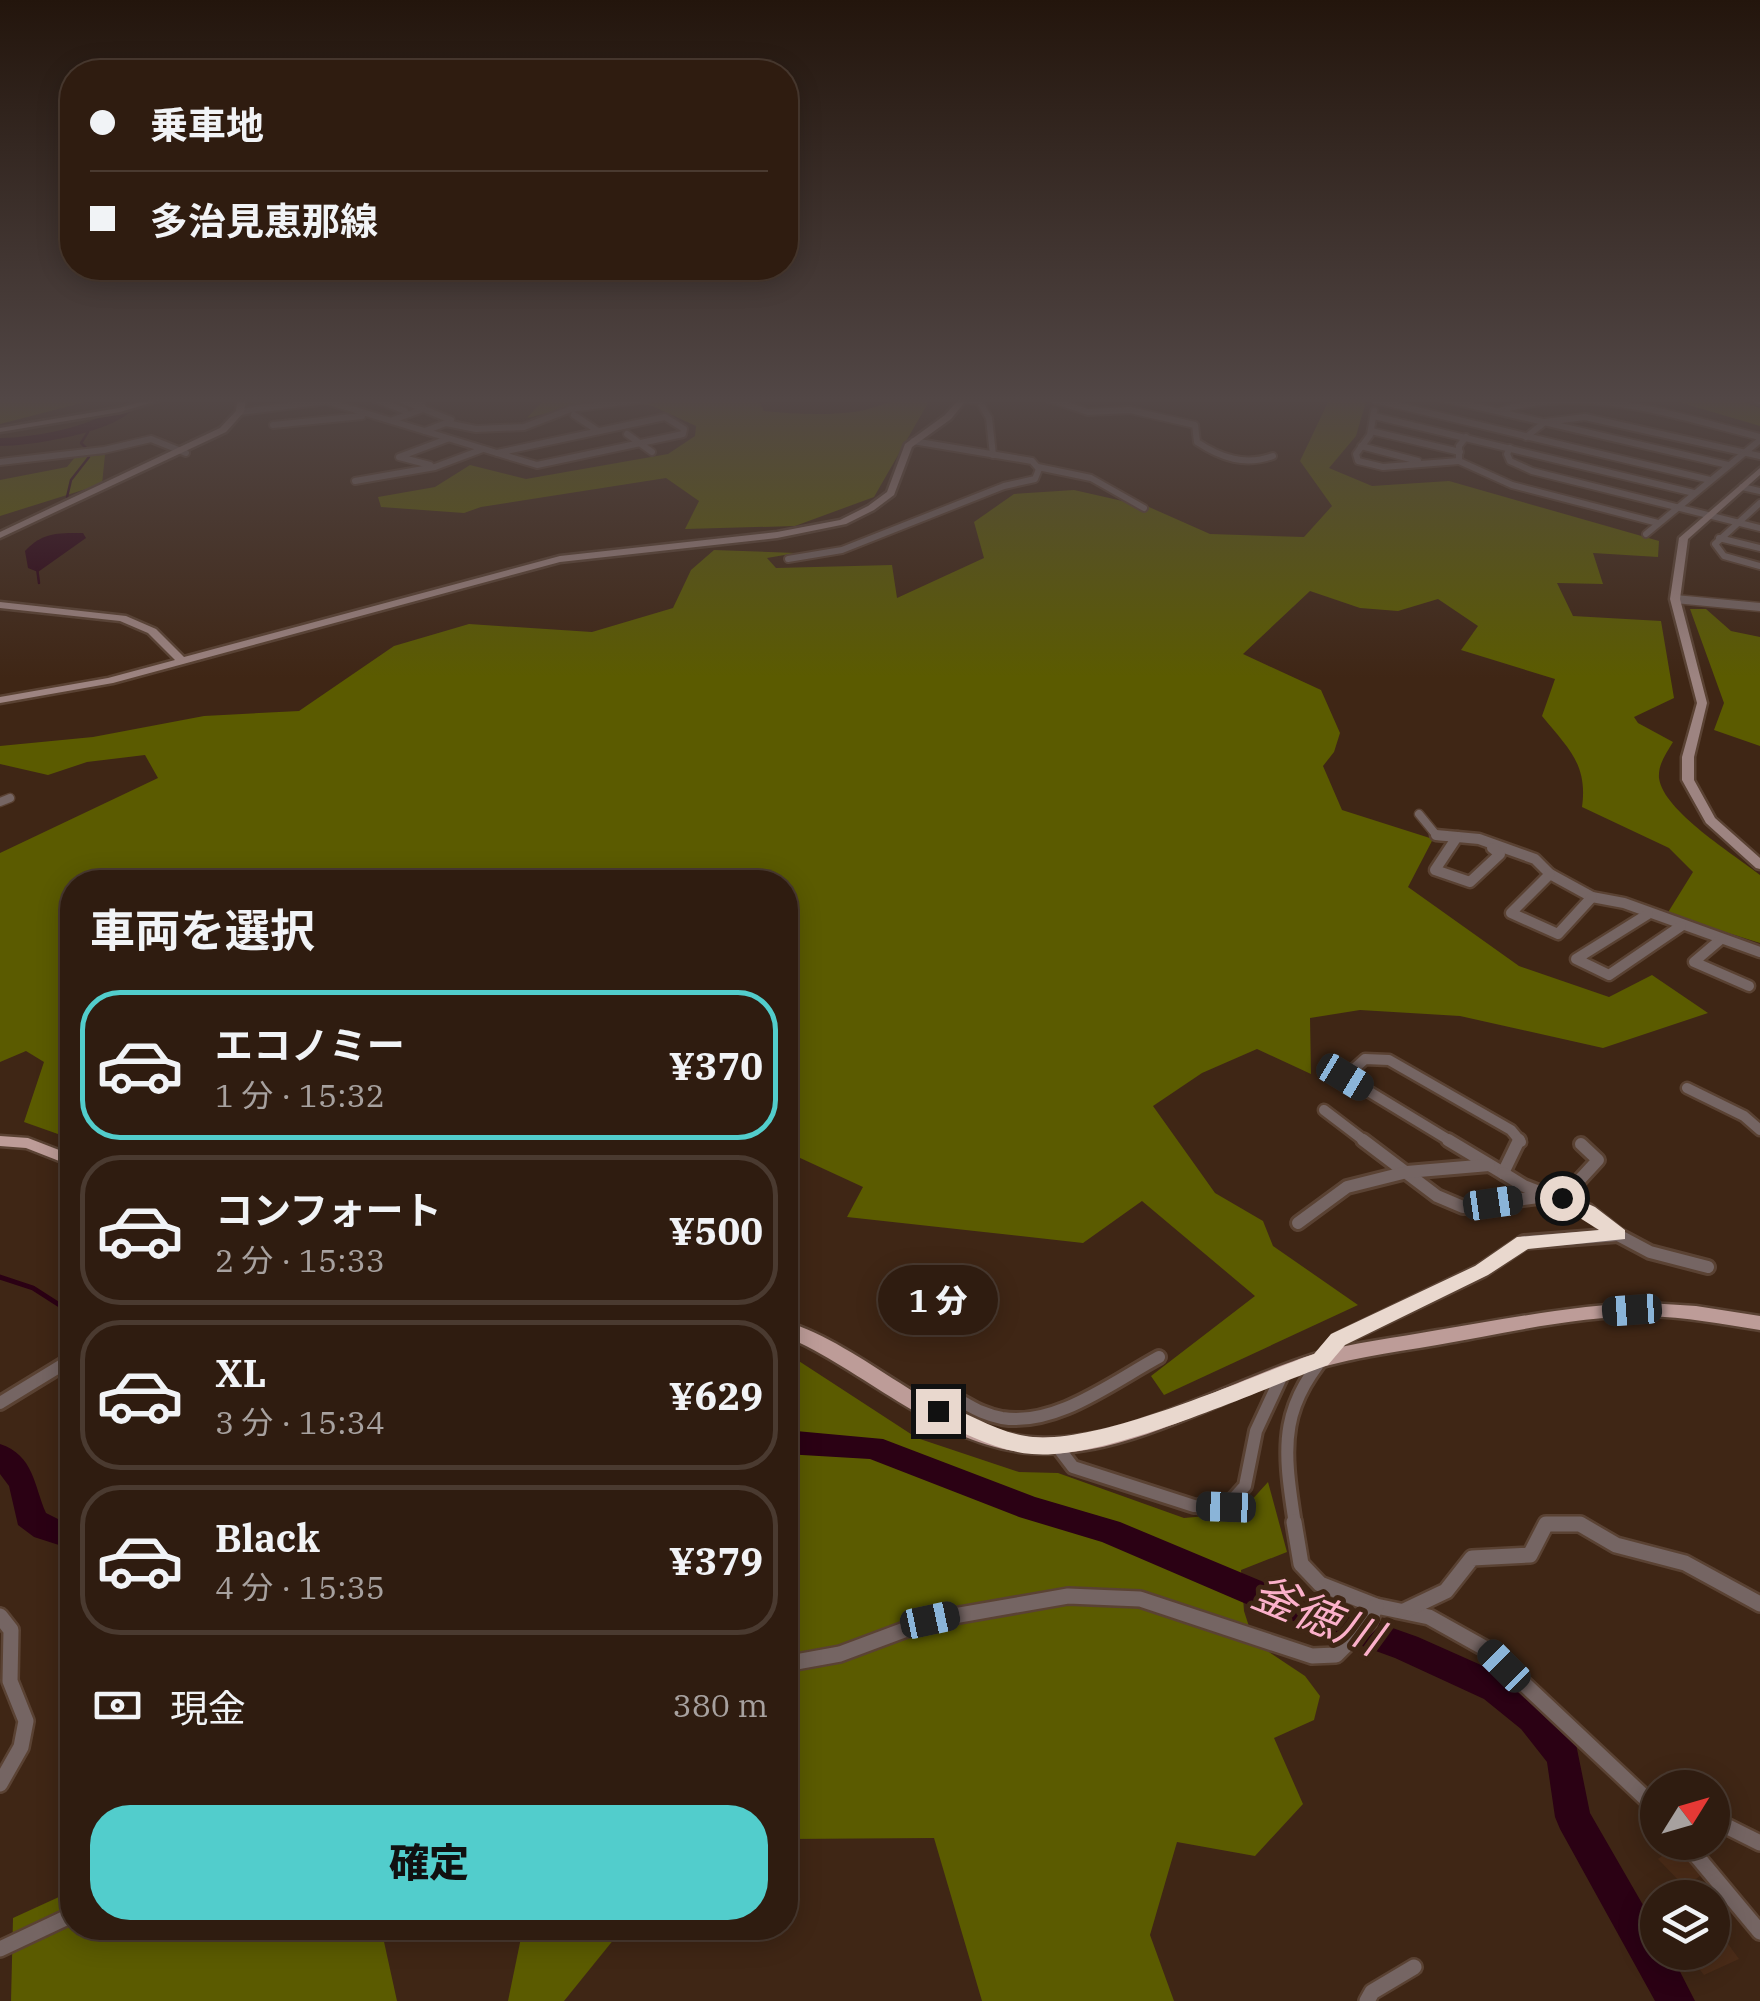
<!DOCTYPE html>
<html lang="ja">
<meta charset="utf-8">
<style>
:root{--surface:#2f1c10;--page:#3b291e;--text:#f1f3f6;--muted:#a7a19f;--line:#4a3a30;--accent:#52cdcc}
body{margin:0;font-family:"IBM Plex Serif","Noto Sans JP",serif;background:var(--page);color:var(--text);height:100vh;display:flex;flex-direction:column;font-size:38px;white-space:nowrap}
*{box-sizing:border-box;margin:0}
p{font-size:32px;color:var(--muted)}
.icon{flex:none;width:55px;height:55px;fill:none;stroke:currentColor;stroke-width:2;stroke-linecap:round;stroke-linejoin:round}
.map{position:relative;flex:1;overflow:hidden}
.panel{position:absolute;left:60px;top:870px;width:738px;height:1070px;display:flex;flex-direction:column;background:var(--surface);border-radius:40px;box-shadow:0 5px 25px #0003,0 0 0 2px var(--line)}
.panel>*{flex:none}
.top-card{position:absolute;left:60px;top:60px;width:738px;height:220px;border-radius:40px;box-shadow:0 5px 25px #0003,0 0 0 2px var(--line);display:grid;align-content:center;height:220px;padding:0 30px;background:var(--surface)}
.needle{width:65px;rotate:53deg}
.fabs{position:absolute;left:1640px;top:1770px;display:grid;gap:20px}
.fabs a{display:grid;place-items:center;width:90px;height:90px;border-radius:50%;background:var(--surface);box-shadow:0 5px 25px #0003,0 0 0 2px var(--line);font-size:50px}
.end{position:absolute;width:45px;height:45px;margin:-22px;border:12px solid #e9d8ce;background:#111;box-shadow:0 0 0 5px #111}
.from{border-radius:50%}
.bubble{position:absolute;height:70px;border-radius:35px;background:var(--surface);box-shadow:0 5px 25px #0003,0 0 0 2px var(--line);font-size:32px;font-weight:800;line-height:70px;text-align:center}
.car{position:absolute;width:30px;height:60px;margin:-30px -15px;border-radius:12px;box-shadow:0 0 8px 2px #0007;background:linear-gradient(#222 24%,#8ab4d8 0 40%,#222 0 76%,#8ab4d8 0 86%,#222 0)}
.top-card b{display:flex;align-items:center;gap:35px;height:95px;font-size:38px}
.top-card b+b{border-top:2px solid var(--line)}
.top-card i{width:25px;height:25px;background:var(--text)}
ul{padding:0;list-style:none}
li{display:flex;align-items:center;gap:30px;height:150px;margin:0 20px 15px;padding:0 10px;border:5px solid var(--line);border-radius:40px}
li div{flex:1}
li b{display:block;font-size:38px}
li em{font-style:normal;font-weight:800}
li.active{border-color:var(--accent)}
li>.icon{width:90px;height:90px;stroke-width:1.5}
h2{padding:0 30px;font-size:45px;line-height:120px}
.pay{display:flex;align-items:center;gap:25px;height:110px;padding:0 30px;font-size:38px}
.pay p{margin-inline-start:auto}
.button{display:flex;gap:20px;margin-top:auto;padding:20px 30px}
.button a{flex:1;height:115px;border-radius:40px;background:var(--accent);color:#111;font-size:40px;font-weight:800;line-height:115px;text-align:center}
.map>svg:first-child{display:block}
.built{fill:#4b2c18}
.forest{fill:#5b5b00}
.water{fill:#2b0114}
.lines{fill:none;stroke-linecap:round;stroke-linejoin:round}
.stream-far1{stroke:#2b0114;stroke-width:2.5}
.stream{stroke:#2b0114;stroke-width:5}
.river{fill:#2b0114;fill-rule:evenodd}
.street-far4-casing{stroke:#5a4233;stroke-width:10}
.street-far3-casing{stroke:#5a4233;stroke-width:11}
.street-far2-casing{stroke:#5a4233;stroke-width:15}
.street-far1-casing{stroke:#5a4233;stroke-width:18}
.street-casing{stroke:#5a4233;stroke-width:20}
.secondary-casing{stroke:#5a4233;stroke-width:5}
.primary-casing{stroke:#5a4233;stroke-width:5}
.street-far4{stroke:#756563;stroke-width:6}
.street-far3{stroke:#756563;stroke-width:8}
.street-far2{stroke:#756563;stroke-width:10}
.street-far1{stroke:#756563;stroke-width:12}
.street{stroke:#756563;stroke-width:15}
.secondary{fill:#9d8481;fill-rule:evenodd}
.primary{fill:#bd9c98;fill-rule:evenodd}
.route{fill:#e9d8ce}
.labels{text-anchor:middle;stroke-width:10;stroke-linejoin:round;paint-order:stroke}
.near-water-label{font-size:45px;font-style:italic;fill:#fbb0ca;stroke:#3f2615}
</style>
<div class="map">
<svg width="1760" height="2001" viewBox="0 0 1760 2001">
<rect width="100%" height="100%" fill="#3f2615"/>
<g class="built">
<path d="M1677,1845L1704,1873L1685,1887L1658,1859Z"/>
<path d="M1713,1923L1739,1959L1704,1975L1687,1953L1712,1952Z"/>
</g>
<g class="forest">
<path d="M0,398H101L0,424Z"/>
<path d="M545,398H757L764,411C795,414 829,416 860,411C880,408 909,390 928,403L874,497L795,526L685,529L699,501L666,478L481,507L464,513L381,507L378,497L435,487L470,465L526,479L668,454L695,436L696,426L650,405L589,403L527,418Z"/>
<path d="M1330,398H1367L1356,436L1329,468L1372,486L1449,481L1659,541L1658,557L1593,553L1603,584L1557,583L1573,616L1661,621L1674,698L1634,717L1638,723L1673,742C1666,754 1658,764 1659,778C1663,811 1735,855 1760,875V943L1667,914L1693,872L1669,848L1582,807C1588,764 1568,748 1542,716L1555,679L1461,650L1478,626L1438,599L1398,611L1360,608L1310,591L1243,654L1321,690L1340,733L1334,752L1323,766L1342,810L1433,839L1408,887L1519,966L1609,997L1652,975L1708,1013L1603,1048L1460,1016L1360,1010L1310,1018L1311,1074L1257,1049L1202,1073L1153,1106L1215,1193L1263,1221L1273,1246L1358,1305L1164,1395L1151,1376L1255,1296L1142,1201L1083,1243L847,1217L863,1187L785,1151V882H72V1139L24,1122L44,1062L26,1051L0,1062V853L158,778L145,755L87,762L48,775L0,764V746L93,737L204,716L299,711L394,646L469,624L592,632L673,608L691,570L714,550L796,553L767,558L776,568L892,565L897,598L984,558L974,522L1014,494L1074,490L1149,507L1210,534L1304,537L1332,506L1300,461Z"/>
<path d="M1665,398H1733L1760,408V426Z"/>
<path d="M105,455L102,484L0,516V480L67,467L76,456Z"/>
<path d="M1690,609H1706L1731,631L1760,637V746L1714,730L1724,703Z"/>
<path d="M785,1352L917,1438L1019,1472L1058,1473L1184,1518L1240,1513L1268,1482L1287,1552L1241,1570L1244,1611L1254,1642L1305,1676L1320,1696L1314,1720L1274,1738L1303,1804L1255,1856L1177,1842L1150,1935L1174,2001H982L934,1838L785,1839Z"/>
<path d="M72,1891V1928H381L397,2001H11L13,1918Z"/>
<path d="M523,1928H623L564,2001H508Z"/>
</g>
<path class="water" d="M73,533H83L86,538L38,572L28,568L25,551C38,537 50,533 73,533Z"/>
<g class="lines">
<g class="stream-far1">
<path d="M80,426L88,432L81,443L87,449"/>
<path d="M67,497L71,480L89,457L83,453"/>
<path d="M37,568L39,583"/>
</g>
<path class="stream" d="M0,1277L33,1288L72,1313"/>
<g class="river">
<path d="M128,398H140C136,405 131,412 125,416C99,434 31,446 0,446V438C34,438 106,425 128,398Z"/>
<path d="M785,1430L883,1439L1035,1497L1120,1522L1266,1583L1418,1637L1508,1677L1545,1707L1576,1744L1590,1813L1658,1931V1952H1670L1695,2001H1655L1560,1829L1555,1817L1547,1762L1521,1729L1484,1699L1395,1658L1244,1603L1102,1542L1019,1517L870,1459L785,1454Z"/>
<path d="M0,1444C34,1455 34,1486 46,1513L58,1519L72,1513V1542L62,1546L34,1537L18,1525L9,1486L0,1474Z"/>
</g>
<defs>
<g id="street-far4">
<path d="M373,398L405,411"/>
<path d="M396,398L451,420"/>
<path d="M1047,398L1088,412L1130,410L1195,425L1197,442C1221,458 1245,466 1273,456"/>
<path d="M1440,398L1728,465"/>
<path d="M964,399L979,401L989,418L993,455"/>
<path d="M1375,400L1710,480"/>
<path d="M1374,411L1370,435L1356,454L1358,461L1383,467L1459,461"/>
<path d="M1499,411C1586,383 1675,416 1760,437"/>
<path d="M240,412L326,401L497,453"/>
<path d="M574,415L598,431"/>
<path d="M1374,416L1694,493"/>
<path d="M665,417L684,429L683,434L537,465L497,453Z"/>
<path d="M393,420L423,409L419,398"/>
<path d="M273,425L362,416"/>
<path d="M425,431L446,423L476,429L524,427L571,409L652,398"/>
<path d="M1371,431L1460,452"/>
<path d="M627,434L652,452"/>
<path d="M1466,437L1459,446V461L1512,485L1658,523"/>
<path d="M1526,437L1545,422L1585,417L1760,456"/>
<path d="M1361,446L1418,461"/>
<path d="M1510,448L1507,454L1510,461L1532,471L1760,528"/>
<path d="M0,462L104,450L151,439L186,453"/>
<path d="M430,465L399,457L447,439"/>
<path d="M1038,467L1091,478L1144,508"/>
<path d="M355,481L435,467L483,449"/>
<path d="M1742,487L1760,491"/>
<path d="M1760,503L1715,544L1724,556L1760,566"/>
<path d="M1646,534L1760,440"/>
<path d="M1719,538L1760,548"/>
<path d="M788,559L842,550L1004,486L1035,479L1039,469L1032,461L913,441"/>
</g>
<g id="street-far3">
<path d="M1675,599L1760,607"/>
<path d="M0,802L10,798"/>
<path d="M1419,814L1437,836L1455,837"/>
</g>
<g id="street-far2">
<path d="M1436,835L1479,839L1535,859L1550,874L1592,897L1624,903L1760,952"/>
<path d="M1457,837L1435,870L1470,882L1500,854L1492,848"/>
<path d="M1550,874L1511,913L1558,934L1592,897"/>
<path d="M1648,914L1576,959L1609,975L1681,926"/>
<path d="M1721,939L1694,962L1749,986"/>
<path d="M1687,1088L1744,1116L1760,1130"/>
<path d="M1324,1110L1366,1142"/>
<path d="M1452,1142L1345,1077L1365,1059L1389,1060L1511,1130L1521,1142"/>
</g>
<g id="street-far1">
<path d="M1363,1140L1437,1196L1463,1207L1546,1196"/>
<path d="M1448,1140L1503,1173"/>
<path d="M1503,1173L1519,1140"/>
<path d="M1562,1199L1598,1160L1581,1144"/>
<path d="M1298,1223L1347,1187L1407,1172L1489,1165"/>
<path d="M1618,1235L1650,1252L1708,1267"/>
<path d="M915,1398C961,1386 960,1410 1002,1418C1056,1427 1114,1381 1159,1357"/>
<path d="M0,1403L72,1359"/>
<path d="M1057,1446L1073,1467L1194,1506L1226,1507L1245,1486L1256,1431L1283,1373"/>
<path d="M1295,1524C1282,1441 1279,1406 1338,1340L1481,1271L1524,1242L1618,1235L1588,1211L1524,1186L1503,1173"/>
<path d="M1546,1524H1580"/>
</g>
<g id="street">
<path d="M1294,1522L1301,1564L1320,1584L1376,1606L1429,1617L1488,1650L1658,1810"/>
<path d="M1404,1611L1446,1591L1472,1558L1530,1555L1546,1524H1580L1616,1545L1685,1563L1760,1604"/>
<path d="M0,1616L11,1630L10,1681L26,1721L21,1747L0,1784"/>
<path d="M785,1664L840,1654L931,1620L1068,1596L1140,1599L1312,1656L1336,1655L1369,1622L1376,1606"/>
<path d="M1712,1819L1760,1843"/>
<path d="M1685,1842L1760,1932"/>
<path d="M0,1949L72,1915"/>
<path d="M1367,2001L1372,1992L1414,1967"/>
</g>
<g id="secondary">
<path d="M154,398H167L120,412L0,432V428L119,408Z"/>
<path d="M238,398H246L244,412L226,432L0,538V532L220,428L236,411Z"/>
<path d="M960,398H968L951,419L912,447L894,495L874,510L846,524L777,538L560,562L113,683L0,703V697L108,678L175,660L148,633L120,621L0,608V602L126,616L156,629L184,657L560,556L777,532L840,520L868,506L887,492L905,444L945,415Z"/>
<path d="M1746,398L1760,399V404L1747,400Z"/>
<path d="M1760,468V475L1688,539L1680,599L1707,703L1694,757V780L1715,818L1760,858V869L1756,868L1706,823L1682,780V757L1697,703L1670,599L1679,538Z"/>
</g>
<g id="primary">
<path d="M0,1136L28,1138L72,1155V1166L26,1148L0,1146Z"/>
<path d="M1648,1303L1696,1306L1760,1316V1330C1723,1324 1685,1317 1647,1316C1577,1316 1506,1333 1437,1345C1390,1353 1342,1359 1296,1375C1214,1403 1119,1461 1029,1453C938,1445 866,1371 785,1336V1321C870,1348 938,1429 1030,1437C1121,1445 1226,1382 1311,1355C1352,1342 1396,1338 1438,1330C1508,1319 1577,1304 1648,1303Z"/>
</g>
</defs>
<use href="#street-far4" class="street-far4-casing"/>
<use href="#street-far3" class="street-far3-casing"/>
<use href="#street-far2" class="street-far2-casing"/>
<use href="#street-far1" class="street-far1-casing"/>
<use href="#street" class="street-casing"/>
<use href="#secondary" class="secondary-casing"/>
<use href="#primary" class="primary-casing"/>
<use href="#street-far4" class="street-far4"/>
<use href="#street-far3" class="street-far3"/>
<use href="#street-far2" class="street-far2"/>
<use href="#street-far1" class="street-far1"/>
<use href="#street" class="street"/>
<use href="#secondary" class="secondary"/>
<use href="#primary" class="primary"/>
</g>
<linearGradient id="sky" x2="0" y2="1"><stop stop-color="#23150c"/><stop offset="0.59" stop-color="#524746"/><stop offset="1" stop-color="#524746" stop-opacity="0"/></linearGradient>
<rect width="1760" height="678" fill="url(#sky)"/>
<path class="route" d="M1562,1192L1595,1207L1625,1230V1239L1528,1249L1488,1275L1345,1345L1328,1365C1256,1391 1105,1461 1032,1454C996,1451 963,1433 931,1417L928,1411L938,1403C971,1413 998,1434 1033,1437C1103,1443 1244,1379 1314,1354L1331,1334L1475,1266L1517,1237L1599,1230L1556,1203L1553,1198Z"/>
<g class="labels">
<g class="near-water-label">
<text transform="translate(1317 1615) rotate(22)" y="16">釜徳川</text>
</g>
</g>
</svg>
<div class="fabs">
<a><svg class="needle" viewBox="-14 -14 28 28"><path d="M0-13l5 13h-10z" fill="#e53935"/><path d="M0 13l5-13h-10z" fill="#a7a19f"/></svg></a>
<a><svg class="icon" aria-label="layers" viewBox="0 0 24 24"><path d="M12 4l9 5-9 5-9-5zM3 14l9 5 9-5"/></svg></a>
</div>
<i class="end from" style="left:1562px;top:1198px"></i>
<i class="end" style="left:938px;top:1411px"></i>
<div class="bubble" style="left:878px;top:1265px;width:120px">1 分</div>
<i class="car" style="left:1345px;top:1077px;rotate:121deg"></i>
<i class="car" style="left:1493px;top:1203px;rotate:82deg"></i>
<i class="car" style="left:1632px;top:1310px;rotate:266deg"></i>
<i class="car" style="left:1226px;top:1507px;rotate:272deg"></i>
<i class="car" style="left:930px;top:1620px;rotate:78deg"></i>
<i class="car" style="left:1504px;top:1666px;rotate:315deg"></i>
<div class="top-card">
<b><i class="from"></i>乗車地</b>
<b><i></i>多治見恵那線</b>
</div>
<section class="panel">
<h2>車両を選択</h2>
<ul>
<li class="active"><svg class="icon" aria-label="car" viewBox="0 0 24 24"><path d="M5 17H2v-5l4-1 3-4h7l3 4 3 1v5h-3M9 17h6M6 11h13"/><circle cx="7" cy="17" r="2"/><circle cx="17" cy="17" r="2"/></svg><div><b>エコノミー</b><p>1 分 · 15:32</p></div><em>¥370</em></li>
<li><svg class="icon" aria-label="car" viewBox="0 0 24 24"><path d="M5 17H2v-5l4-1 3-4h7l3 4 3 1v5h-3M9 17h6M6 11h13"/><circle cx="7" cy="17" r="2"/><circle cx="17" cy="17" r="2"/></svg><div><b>コンフォート</b><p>2 分 · 15:33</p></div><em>¥500</em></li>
<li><svg class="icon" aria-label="car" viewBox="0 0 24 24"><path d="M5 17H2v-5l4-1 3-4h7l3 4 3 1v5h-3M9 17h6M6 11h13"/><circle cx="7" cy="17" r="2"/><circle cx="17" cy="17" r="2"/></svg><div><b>XL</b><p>3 分 · 15:34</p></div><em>¥629</em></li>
<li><svg class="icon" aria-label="car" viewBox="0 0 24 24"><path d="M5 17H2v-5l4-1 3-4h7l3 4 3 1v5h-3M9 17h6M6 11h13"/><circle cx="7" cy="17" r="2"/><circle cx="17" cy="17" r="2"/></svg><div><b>Black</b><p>4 分 · 15:35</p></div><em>¥379</em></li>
</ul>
<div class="pay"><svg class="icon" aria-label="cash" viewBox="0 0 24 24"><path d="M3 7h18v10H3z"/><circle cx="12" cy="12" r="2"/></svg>現金<p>380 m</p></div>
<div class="button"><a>確定</a></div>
</section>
</div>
